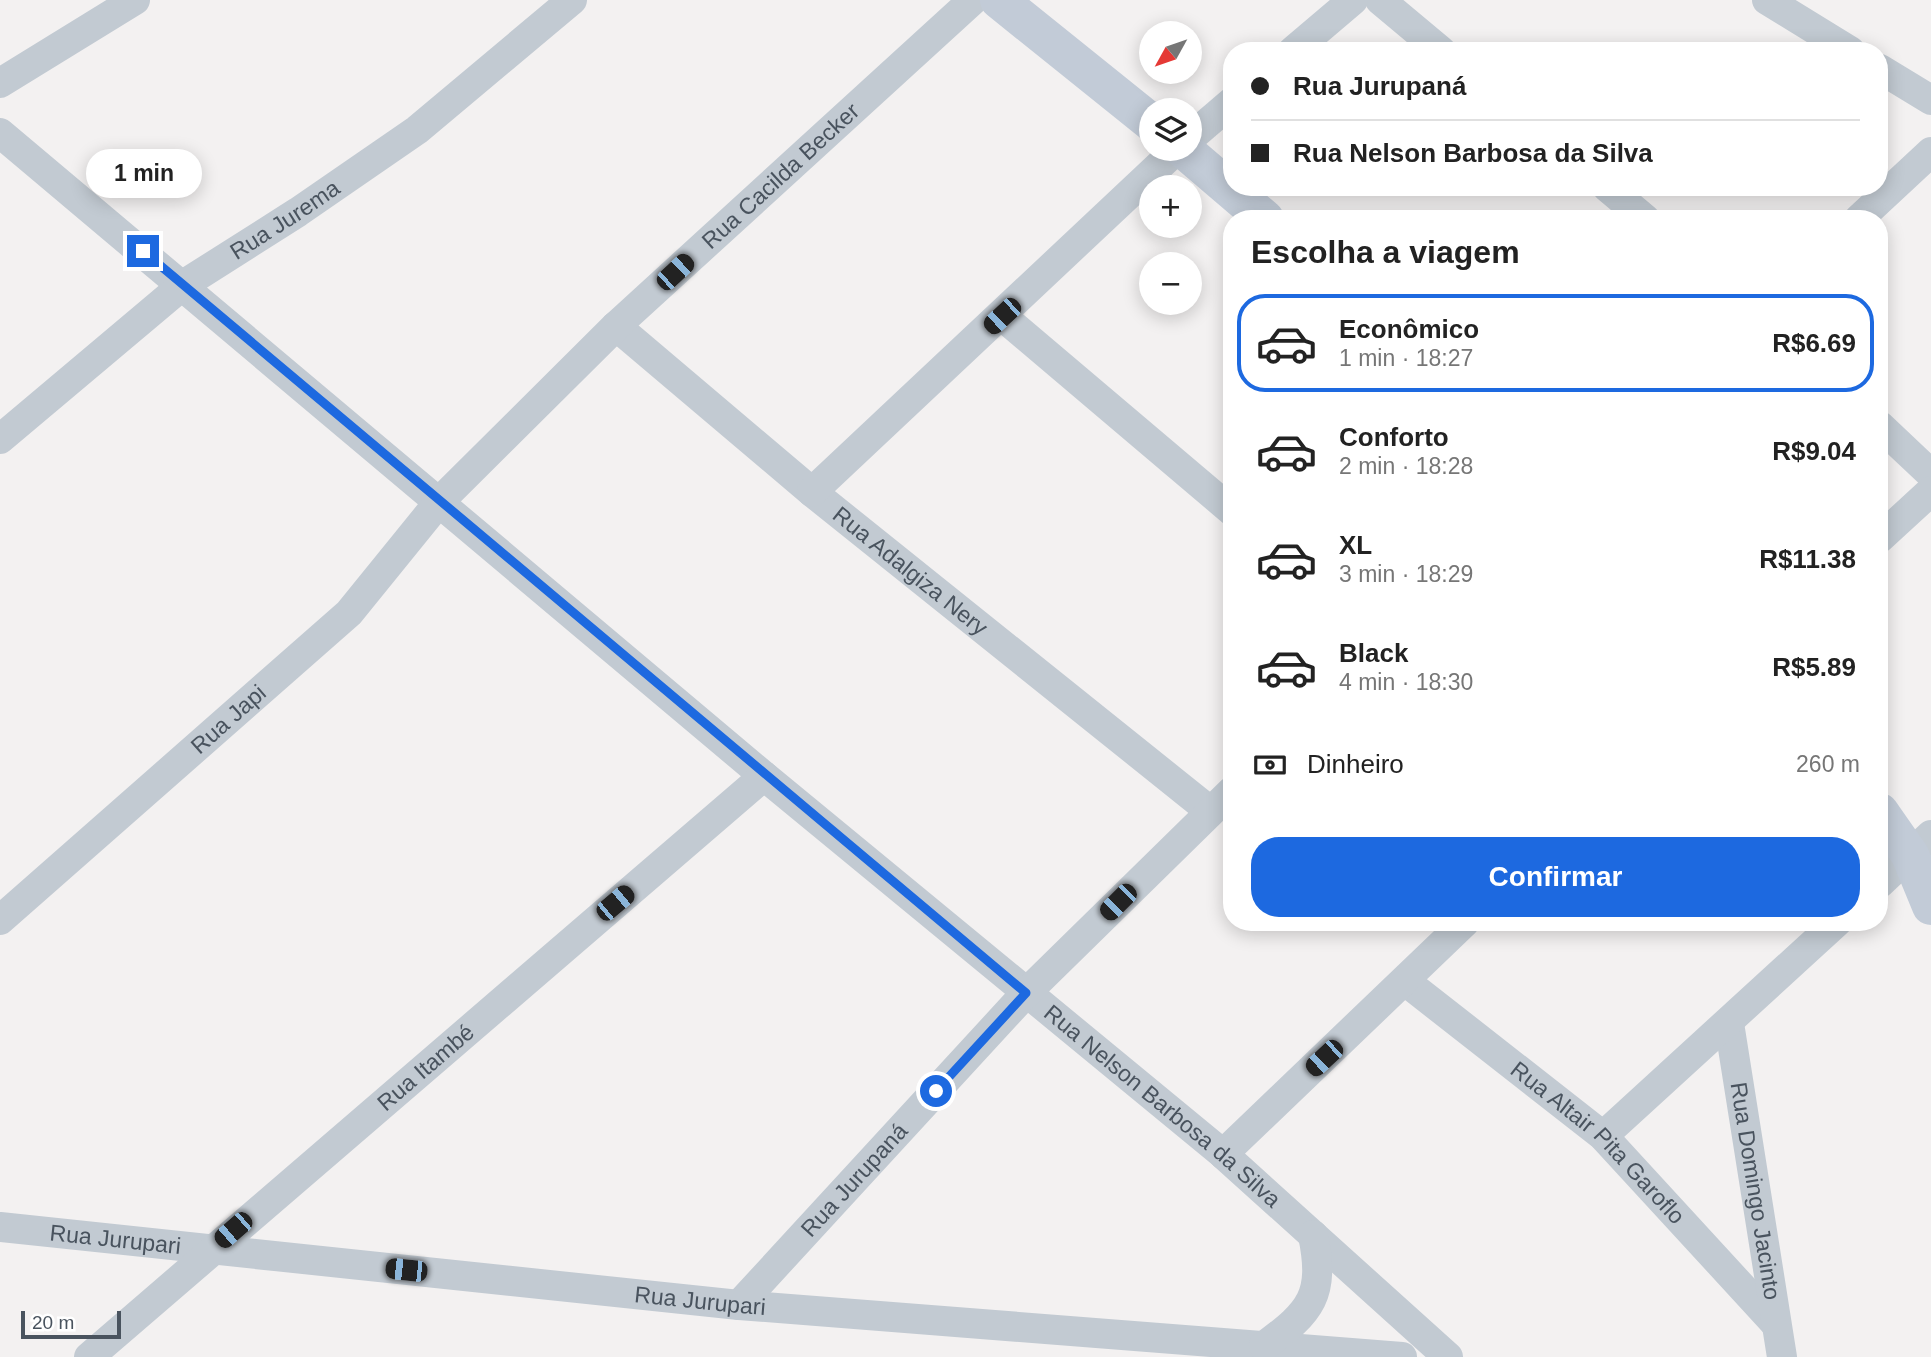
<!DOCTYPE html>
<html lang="pt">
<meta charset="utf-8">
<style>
:root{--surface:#fff;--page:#f2f2f2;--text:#222;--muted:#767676;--line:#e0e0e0;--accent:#1d69e0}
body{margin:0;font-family:Helvetica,sans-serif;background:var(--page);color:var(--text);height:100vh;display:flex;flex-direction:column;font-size:26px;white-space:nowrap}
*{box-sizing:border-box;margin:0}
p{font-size:23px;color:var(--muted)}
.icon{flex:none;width:38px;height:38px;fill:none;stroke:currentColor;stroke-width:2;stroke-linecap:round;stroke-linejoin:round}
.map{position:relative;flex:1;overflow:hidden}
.details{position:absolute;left:1223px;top:210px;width:665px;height:721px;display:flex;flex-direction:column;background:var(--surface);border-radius:28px;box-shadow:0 4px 18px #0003}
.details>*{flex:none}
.hud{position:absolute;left:1223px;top:42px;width:665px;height:154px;border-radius:28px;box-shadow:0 4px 18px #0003;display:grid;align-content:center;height:154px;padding:0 28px;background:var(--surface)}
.needle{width:46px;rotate:230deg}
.tools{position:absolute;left:1139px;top:21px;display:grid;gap:14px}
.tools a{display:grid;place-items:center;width:63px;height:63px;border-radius:50%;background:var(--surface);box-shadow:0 4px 18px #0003;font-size:35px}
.scale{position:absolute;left:21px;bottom:18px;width:100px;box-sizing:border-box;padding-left:7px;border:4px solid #49535e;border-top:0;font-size:19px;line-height:24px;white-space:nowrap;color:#49535e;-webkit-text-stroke:5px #fff;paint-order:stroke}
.end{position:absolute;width:32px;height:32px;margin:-16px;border:9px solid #1d69e0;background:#fff;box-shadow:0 0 0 4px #fff}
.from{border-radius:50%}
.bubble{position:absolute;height:49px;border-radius:24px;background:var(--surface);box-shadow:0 4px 18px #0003;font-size:23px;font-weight:600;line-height:49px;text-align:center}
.car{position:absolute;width:21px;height:42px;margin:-21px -10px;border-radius:9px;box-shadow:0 0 5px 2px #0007;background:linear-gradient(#222 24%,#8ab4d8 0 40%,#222 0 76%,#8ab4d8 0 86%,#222 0)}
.hud b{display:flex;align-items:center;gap:24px;height:66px;font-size:26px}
.hud b+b{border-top:2px solid var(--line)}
.hud i{width:18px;height:18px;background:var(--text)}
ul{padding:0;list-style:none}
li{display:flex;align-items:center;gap:21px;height:98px;margin:0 14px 10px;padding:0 14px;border:4px solid transparent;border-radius:28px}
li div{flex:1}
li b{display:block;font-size:26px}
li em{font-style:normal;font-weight:600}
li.on{border-color:var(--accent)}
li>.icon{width:63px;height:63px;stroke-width:1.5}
h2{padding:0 28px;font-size:32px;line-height:84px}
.pay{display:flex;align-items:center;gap:18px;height:77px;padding:0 28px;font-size:26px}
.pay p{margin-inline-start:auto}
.action{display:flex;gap:14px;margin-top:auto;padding:14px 28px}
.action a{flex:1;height:80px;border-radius:28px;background:var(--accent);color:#fff;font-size:28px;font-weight:600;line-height:80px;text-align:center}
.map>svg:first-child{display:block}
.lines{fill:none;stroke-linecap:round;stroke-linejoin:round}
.street{stroke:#c2cad2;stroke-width:30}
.secondary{stroke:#c2cbd7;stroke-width:38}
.route{stroke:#1d69e0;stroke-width:9}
.labels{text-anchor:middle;stroke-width:6;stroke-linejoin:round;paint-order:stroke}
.street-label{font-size:23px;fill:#49535e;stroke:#fff}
</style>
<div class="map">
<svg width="1931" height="1357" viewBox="0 0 1931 1357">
<rect width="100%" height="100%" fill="#f3f1f1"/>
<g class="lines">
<g class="street">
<path d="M1380,0L1441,51"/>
<path d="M1767,0L1850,51"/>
<path d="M1293,51L1353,0"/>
<path d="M1880,69L1931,100"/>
<path d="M0,83L135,0"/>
<path id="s1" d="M0,133L764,776L1223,1154L1448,1357"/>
<path d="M1190,138L1232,102"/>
<path d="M1607,187L1645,219"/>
<path d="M1859,219L1931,152"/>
<path d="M1002,316L1232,511"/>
<path id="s2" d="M616,326L812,492L1210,811"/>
<path d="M1880,426L1931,474"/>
<path id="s3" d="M0,439L183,285L298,212L417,130L572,0"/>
<path d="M812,492L1177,149"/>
<path d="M1880,538L1931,491"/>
<path d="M1880,883L1931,835"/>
<path id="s4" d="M0,920L349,613L439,502L616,326L973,0"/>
<path id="s5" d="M1405,981L1603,1136L1774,1322"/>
<path id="s6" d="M1729,1023L1782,1357"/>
<path d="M1603,1136L1837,922"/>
<path d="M1223,1154L1465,922"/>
<path id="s7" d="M0,1227L739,1305L1402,1357"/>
<path id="s8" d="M739,1305L1026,993L1232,791"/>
<path d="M1264,1346C1312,1311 1325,1295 1313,1235"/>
<path id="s9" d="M89,1357L764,776"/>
</g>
<g class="secondary">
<path d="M999,0L1152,123"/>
<path d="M1183,149L1265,219"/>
<path d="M1880,812L1910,855L1931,906"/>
</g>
</g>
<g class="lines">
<path class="route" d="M143,251L1026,993L936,1091"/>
</g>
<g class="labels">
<g class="street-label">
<text dy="8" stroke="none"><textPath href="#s4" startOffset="1080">Rua Cacilda Becker</textPath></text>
<text dy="8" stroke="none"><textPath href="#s3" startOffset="360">Rua Jurema</textPath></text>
<text dy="8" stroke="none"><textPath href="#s2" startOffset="383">Rua Adalgiza Nery</textPath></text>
<text dy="8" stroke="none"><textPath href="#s4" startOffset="304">Rua Japi</textPath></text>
<text dy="8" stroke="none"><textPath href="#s9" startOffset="444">Rua Itambé</textPath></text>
<text dy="8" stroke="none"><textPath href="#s1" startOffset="1516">Rua Nelson Barbosa da Silva</textPath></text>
<text dy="8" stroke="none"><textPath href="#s5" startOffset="252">Rua Altair Pita Garoflo</textPath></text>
<text dy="8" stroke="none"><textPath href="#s8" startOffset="170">Rua Jurupaná</textPath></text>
<text dy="8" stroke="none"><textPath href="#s6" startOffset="170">Rua Domingo Jacinto</textPath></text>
<text dy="8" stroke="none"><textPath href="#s7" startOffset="116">Rua Jurupari</textPath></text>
<text dy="8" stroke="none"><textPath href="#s7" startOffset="704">Rua Jurupari</textPath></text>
</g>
</g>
</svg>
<div class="tools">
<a><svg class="needle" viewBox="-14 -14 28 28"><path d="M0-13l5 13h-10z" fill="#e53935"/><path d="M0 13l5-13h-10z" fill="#767676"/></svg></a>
<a><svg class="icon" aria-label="layers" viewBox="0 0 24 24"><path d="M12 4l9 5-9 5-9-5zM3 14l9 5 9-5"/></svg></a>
<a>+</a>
<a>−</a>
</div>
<div class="scale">20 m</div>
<i class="end from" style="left:936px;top:1091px"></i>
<i class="end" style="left:143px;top:251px"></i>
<div class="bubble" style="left:86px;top:149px;width:116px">1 min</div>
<i class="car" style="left:675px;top:272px;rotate:47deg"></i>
<i class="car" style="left:1002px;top:316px;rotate:227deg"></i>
<i class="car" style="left:1118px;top:902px;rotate:225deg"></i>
<i class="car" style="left:615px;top:903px;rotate:50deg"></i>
<i class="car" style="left:1324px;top:1058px;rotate:227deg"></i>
<i class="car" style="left:233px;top:1230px;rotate:229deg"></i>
<i class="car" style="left:406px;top:1270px;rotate:276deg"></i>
<div class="hud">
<b><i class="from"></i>Rua Jurupaná</b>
<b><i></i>Rua Nelson Barbosa da Silva</b>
</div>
<section class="details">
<h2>Escolha a viagem</h2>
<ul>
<li class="on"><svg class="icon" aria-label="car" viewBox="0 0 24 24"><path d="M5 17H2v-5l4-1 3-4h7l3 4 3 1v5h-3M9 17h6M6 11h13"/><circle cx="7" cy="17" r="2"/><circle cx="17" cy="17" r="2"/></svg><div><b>Econômico</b><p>1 min · 18:27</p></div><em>R$6.69</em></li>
<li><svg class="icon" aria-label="car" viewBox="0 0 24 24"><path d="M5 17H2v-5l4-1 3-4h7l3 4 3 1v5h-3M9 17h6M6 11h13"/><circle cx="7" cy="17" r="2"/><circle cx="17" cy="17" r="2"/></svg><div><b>Conforto</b><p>2 min · 18:28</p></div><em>R$9.04</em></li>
<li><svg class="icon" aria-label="car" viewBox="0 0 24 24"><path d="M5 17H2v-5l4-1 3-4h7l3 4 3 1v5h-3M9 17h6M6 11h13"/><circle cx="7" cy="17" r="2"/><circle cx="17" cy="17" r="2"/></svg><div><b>XL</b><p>3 min · 18:29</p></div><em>R$11.38</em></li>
<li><svg class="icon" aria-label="car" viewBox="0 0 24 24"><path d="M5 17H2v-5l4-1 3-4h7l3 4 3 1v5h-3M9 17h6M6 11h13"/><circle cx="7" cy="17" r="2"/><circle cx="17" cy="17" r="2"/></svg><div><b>Black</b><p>4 min · 18:30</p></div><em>R$5.89</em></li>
</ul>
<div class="pay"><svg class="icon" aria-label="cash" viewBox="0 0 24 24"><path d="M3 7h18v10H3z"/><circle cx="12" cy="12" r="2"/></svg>Dinheiro<p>260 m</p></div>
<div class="action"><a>Confirmar</a></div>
</section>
</div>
